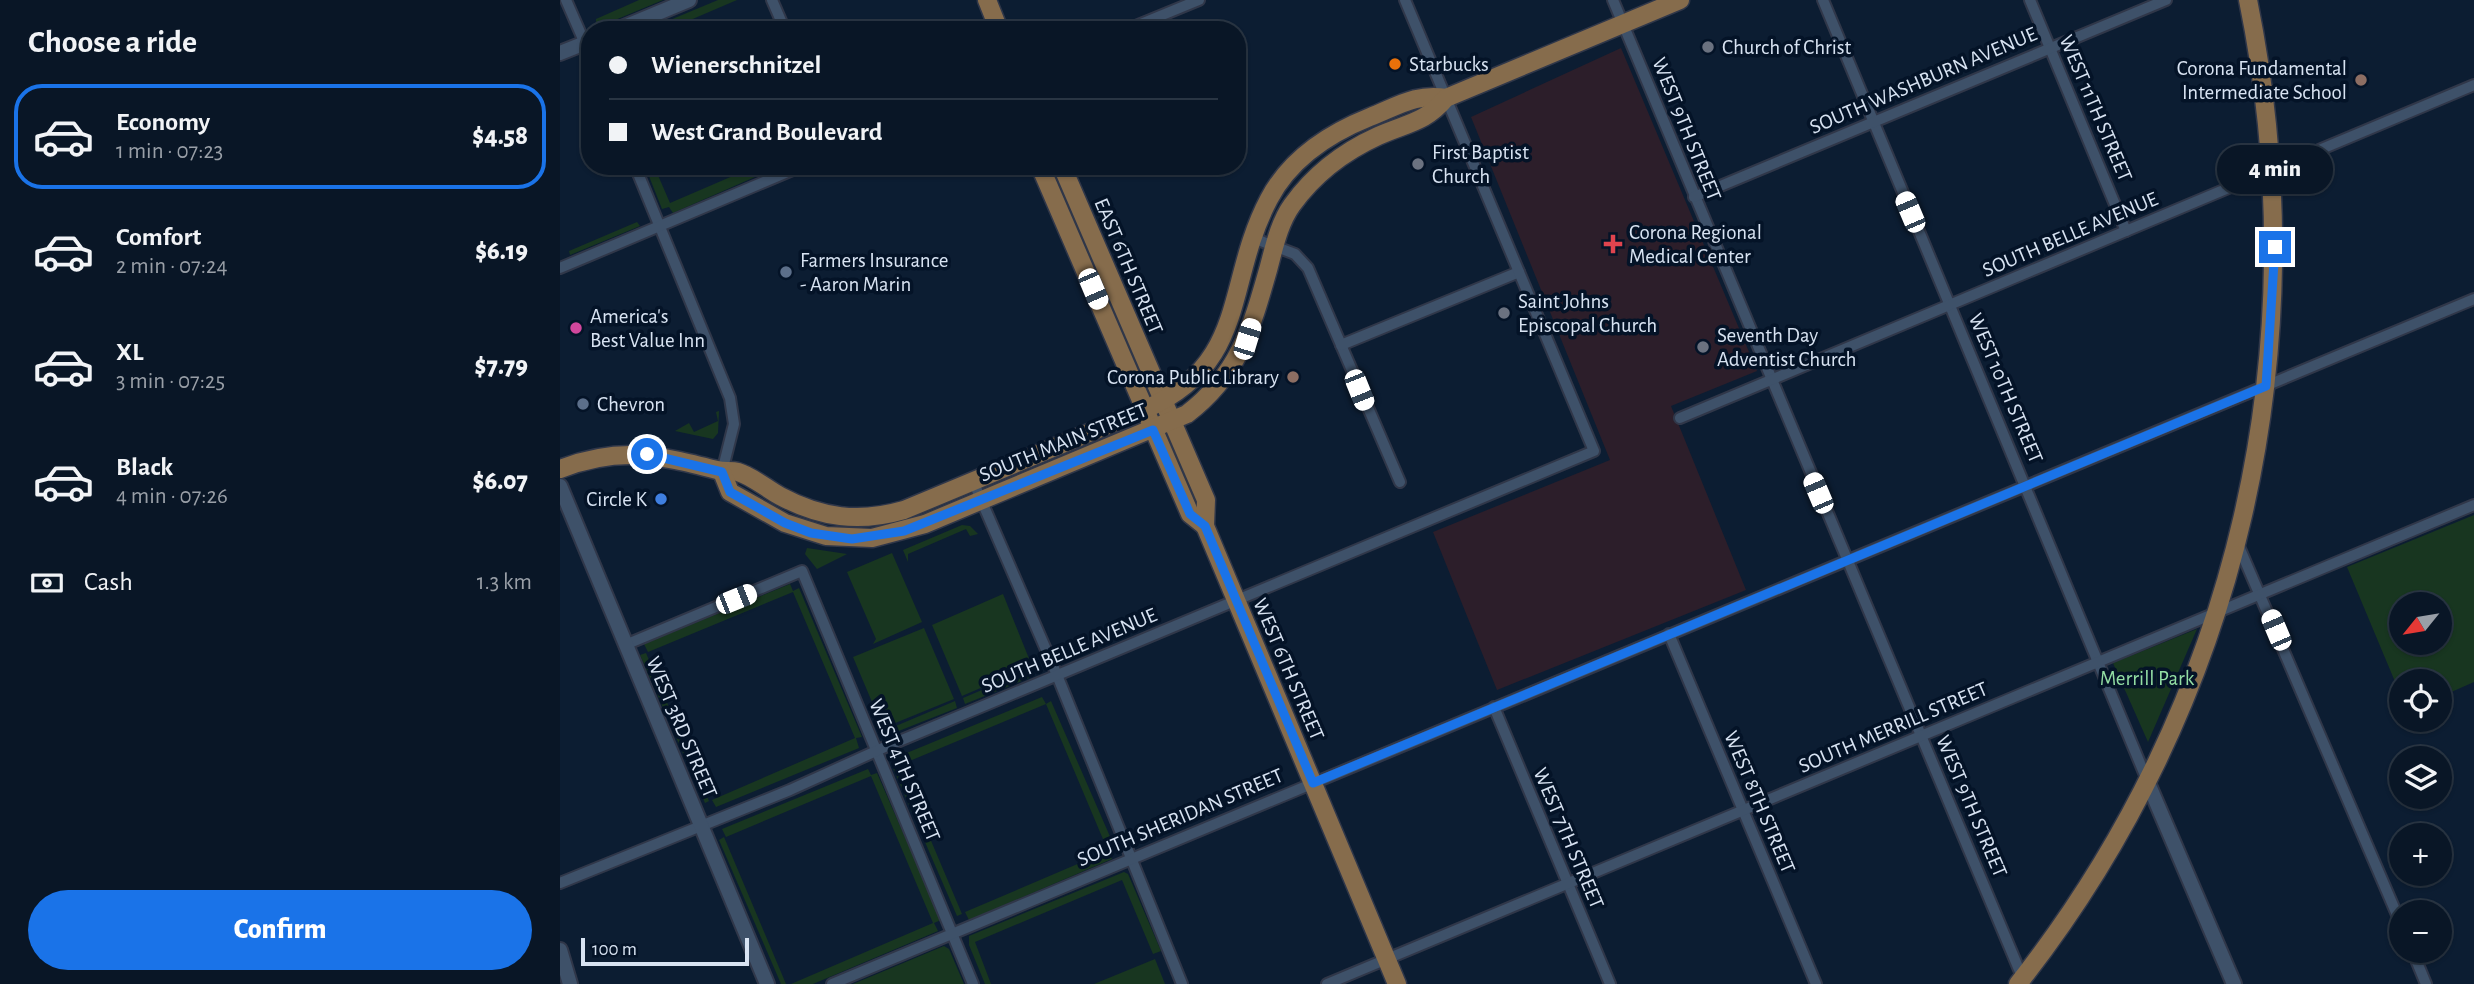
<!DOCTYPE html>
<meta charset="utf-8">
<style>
:root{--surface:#091626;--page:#121f2e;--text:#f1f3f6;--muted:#999fa7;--line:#293543;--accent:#1a73e8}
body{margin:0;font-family:"Alegreya Sans",sans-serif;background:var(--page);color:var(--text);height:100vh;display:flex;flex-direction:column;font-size:26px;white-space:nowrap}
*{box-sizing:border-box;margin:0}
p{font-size:23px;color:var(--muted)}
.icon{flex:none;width:38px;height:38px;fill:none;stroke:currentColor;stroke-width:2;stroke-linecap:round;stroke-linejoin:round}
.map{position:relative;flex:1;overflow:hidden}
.sheet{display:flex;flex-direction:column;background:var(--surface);width:560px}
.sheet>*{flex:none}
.top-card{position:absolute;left:21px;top:21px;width:665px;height:154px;border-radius:28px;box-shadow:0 2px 5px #0004,0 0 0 2px var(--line);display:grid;align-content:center;height:154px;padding:0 28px;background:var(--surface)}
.needle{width:46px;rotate:240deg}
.tools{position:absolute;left:1829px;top:592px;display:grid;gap:14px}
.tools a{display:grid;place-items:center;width:63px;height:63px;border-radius:50%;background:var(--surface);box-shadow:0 2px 5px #0004,0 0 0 2px var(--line);font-size:35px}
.scale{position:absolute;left:21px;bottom:18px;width:168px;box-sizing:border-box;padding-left:7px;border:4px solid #d8e3f2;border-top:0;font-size:19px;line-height:24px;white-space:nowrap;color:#d8e3f2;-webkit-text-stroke:5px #041327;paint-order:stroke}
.end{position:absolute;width:32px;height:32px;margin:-16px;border:9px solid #1a73e8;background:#fff;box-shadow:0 0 0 4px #fff}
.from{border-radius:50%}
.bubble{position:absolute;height:49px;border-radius:24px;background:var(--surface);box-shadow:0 2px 5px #0004,0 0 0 2px var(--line);font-size:23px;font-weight:800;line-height:49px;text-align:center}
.car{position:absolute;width:21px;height:42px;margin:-21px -10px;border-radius:9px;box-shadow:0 0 5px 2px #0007;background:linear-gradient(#fff 24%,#345 0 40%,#fff 0 76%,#345 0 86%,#fff 0)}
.top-card b{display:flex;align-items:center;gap:24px;height:66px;font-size:26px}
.top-card b+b{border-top:2px solid var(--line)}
.top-card i{width:18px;height:18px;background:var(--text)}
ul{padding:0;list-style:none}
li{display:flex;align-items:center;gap:21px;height:105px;margin:0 14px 10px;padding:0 14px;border:4px solid transparent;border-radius:28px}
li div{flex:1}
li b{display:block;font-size:26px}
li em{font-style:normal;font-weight:800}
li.current{border-color:var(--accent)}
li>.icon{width:63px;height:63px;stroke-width:1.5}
h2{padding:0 28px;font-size:32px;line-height:84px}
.pay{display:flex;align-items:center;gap:18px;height:77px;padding:0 28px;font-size:26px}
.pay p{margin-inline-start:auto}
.action{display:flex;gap:14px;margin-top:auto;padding:14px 28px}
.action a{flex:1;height:80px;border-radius:42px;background:var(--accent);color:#fff;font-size:28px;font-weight:800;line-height:80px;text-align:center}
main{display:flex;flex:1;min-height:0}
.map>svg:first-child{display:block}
.medical{fill:#2c1e2a}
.green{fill:#183620;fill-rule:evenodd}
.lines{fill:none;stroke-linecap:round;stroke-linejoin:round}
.minor-casing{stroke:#303749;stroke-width:14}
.tertiary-casing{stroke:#303749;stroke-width:18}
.primary-casing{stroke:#303749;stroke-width:21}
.minor{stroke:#3e5169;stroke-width:10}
.tertiary{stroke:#3e5169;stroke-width:14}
.primary{stroke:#866c4c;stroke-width:18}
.route{stroke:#1a73e8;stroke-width:9}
.worship-dot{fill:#6b7280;stroke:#041327;stroke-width:2.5}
.food-dot{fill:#e8710a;stroke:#041327;stroke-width:2.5}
.education-dot{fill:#8d6e63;stroke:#041327;stroke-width:2.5}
.health-dot{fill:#e0444e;stroke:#041327;stroke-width:2.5}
.service-dot{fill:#5c6f8a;stroke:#041327;stroke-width:2.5}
.hotel-dot{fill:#d1479c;stroke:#041327;stroke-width:2.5}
.shop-dot{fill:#3f7fe0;stroke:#041327;stroke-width:2.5}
.labels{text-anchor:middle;stroke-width:7;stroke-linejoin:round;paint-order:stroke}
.poi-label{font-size:21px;fill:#d8e3f2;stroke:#041327;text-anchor:start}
.street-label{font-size:21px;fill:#d8e3f2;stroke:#041327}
.park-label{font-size:21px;fill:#93dea4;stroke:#041327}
</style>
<main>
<section class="sheet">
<h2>Choose a ride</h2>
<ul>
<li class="current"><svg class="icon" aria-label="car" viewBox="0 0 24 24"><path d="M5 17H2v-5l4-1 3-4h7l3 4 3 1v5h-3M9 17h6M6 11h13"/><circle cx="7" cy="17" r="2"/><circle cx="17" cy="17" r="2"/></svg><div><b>Economy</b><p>1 min · 07:23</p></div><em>$4.58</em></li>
<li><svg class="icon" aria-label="car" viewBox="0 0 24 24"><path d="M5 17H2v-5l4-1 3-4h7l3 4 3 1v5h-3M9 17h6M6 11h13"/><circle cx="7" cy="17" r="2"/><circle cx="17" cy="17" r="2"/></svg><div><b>Comfort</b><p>2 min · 07:24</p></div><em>$6.19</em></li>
<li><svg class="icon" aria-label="car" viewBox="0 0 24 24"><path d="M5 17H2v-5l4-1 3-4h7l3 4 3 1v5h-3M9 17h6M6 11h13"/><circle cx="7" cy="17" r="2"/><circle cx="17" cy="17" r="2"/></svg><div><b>XL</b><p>3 min · 07:25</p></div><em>$7.79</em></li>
<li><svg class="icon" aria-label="car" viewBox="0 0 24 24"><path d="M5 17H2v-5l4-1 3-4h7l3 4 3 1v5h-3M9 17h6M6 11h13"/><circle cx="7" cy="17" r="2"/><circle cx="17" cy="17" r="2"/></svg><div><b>Black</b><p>4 min · 07:26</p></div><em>$6.07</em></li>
</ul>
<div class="pay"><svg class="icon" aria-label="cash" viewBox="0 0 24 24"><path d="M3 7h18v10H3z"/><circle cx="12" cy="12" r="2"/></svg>Cash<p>1.3 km</p></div>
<div class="action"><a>Confirm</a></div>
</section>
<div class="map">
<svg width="1914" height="984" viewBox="0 0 1914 984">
<rect width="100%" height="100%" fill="#0c1d32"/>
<path class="medical" d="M1061,48L1197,371L1111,406L1186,590L937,690L873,532L1050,460L911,117Z"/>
<g class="green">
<path d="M79,0H103L36,28V19Z"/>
<path d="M158,0H177L107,30H86Z"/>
<path d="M85,166H94L110,203L196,166H220L113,213L109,207L102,209Z"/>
<path d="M77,222L80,226L10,255L9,251Z"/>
<path d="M159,411L158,433L153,439L115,431L129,423L134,432L158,421L156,412Z"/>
<path d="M1914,515V682L1880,697V681H1841V696L1787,567ZM1841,604H1880V642H1841Z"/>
<path d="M402,525L410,526L418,534L410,536L406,529L348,554V562L343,550Z"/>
<path d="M247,548L287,554L257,569L245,554Z"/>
<path d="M332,553L362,622L313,644L316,639L287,572Z"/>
<path d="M230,584L233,591L239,588L302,737L296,738L299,748L156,807L152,800L295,738L233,592L88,652L84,644Z"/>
<path d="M443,594L472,666L402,696L372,625Z"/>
<path d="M364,628L394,699L323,728L293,657Z"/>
<path d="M1637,629L1588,742L1553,663Z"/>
<path d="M86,653L149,801L145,803L80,655Z"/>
<path d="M469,670L474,673L469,678L405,704L403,698Z"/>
<path d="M482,697L486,704L491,701L555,848L548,851L552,859L409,920L405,912L548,851L486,704L340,765L337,757Z"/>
<path d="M395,701L397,708L326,736L324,731Z"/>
<path d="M339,765L402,914L397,916L333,768Z"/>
<path d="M308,769L311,775L317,773L381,920L374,923L378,931L253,984H231L373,923L311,776L166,837L162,829Z"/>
<path d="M164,837L226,984H221L159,840Z"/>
<path d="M564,872L568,874L601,951L593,954L562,880L415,942L431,984H425L409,945V936Z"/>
<path d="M384,946L389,949L404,984H293Z"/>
<path d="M595,959L605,984H534Z"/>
</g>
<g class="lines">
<defs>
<g id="minor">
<path d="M6,0L30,55"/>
<path d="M212,0L225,30"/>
<path d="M1053,0L1463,979"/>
<path d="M1263,0L1587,780"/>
<path d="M1470,0L1566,231"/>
<path d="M566,30L639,0"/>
<path d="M75,166L170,398L174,424L162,472"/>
<path d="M1134,197L1606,0"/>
<path d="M693,238L735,254L748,268L840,482"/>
<path d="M0,268L242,166"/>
<path d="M781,345L959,272"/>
<path d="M1120,418L1914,85"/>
<path d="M413,481L497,675L622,984"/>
<path d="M1677,542L1841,924"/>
<path d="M1109,634L1256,984"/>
<path d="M65,645L242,571L413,984"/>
<path d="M934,707L1050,984"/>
<path d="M0,883L230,790L325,747L1034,451L845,0"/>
<path d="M1852,950L1866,984"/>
<path d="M272,984L1914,299"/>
<path d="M767,984L1914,505"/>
</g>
<g id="tertiary">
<path d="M57,30L129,0"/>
<path d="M0,53L30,41"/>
<path d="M0,486L207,984"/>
<path d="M1588,783L1674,984"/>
<path d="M0,950L10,984"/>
</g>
<g id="primary">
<path d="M427,0L439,30"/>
<path d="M480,166L630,514L645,526"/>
<path d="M502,166L646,500L645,526L837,984"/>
<path d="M0,469C60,446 98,455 157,470C164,472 171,470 178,472C192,476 207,489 220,496C261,518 299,523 344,510L584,410C690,363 664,284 709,199C730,159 770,133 810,117C838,106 856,93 886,98"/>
<path d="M162,472L170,492L225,523L266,536L312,538L365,524L627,414C678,375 691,330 708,270C714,248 719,223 732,205C755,173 783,152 818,136C847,123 865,123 886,98L1120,0"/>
<path d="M1458,984C1679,704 1759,348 1688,0"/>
</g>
</defs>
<use href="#minor" class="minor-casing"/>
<use href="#tertiary" class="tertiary-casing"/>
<use href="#primary" class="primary-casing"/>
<use href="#minor" class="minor"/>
<use href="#tertiary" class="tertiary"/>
<use href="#primary" class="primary"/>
</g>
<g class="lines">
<path class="route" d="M87,454L162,472L170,492L225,523L251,533L292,539L344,531L593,430L630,514L645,526L753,783L1706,386L1715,247"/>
</g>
<g class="worship-dot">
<circle cx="1148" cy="47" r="7"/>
<circle cx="858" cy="164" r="7"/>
<circle cx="944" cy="313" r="7"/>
<circle cx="1143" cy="347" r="7"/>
</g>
<circle class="food-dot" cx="835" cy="64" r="7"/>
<g class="education-dot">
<circle cx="1801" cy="80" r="7"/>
<circle cx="733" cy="377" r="7"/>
</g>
<path class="health-dot" d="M1049.5 233.5h7v7h7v7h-7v7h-7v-7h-7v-7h7z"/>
<g class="service-dot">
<circle cx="226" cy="272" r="7"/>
<circle cx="23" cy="404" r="7"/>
</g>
<circle class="hotel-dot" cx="16" cy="328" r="7"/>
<circle class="shop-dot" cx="101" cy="499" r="7"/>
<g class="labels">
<g class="poi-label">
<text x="1162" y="54">Church of Christ</text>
<text x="849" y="71">Starbucks</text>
<text x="1787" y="75" text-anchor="end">Corona Fundamental<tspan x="1787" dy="24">Intermediate School</tspan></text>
<text x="872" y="159">First Baptist<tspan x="872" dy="24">Church</tspan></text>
<text x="1069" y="239">Corona Regional<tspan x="1069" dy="24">Medical Center</tspan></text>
<text x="240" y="267">Farmers Insurance<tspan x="240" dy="24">- Aaron Marin</tspan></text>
<text x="958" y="308">Saint Johns<tspan x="958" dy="24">Episcopal Church</tspan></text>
<text x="30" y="323">America's<tspan x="30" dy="24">Best Value Inn</tspan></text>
<text x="1157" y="342">Seventh Day<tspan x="1157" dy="24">Adventist Church</tspan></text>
<text x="719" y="384" text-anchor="end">Corona Public Library</text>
<text x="37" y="411">Chevron</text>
<text x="87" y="506" text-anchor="end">Circle K</text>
</g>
<g class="street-label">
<text transform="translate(1363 80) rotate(-23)" y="7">SOUTH WASHBURN AVENUE</text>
<text transform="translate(1536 108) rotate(67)" y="7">WEST 11TH STREET</text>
<text transform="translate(1127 129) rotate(68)" y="7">WEST 9TH STREET</text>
<text transform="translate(1510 234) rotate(-23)" y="7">SOUTH BELLE AVENUE</text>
<text transform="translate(569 266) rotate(67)" y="7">EAST 6TH STREET</text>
<text transform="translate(1446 388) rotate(67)" y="7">WEST 10TH STREET</text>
<text transform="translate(503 442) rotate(-22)" y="7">SOUTH MAIN STREET</text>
<text transform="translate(509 650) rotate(-23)" y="7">SOUTH BELLE AVENUE</text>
<text transform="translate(729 669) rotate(67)" y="7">WEST 6TH STREET</text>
<text transform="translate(122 727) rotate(67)" y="7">WEST 3RD STREET</text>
<text transform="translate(1333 727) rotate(-23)" y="7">SOUTH MERRILL STREET</text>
<text transform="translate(345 770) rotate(67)" y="7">WEST 4TH STREET</text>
<text transform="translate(1200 802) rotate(67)" y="7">WEST 8TH STREET</text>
<text transform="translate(1412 806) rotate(67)" y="7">WEST 9TH STREET</text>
<text transform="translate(620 817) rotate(-23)" y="7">SOUTH SHERIDAN STREET</text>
<text transform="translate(1009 838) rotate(67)" y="7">WEST 7TH STREET</text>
</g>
<g class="park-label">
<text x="1587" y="685">Merrill Park</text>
</g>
</g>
</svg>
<div class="tools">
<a><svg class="needle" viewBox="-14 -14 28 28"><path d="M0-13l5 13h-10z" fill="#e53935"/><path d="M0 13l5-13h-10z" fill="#999fa7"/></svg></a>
<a><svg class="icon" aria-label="locate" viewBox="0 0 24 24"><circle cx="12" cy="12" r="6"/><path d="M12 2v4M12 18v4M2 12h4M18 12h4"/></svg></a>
<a><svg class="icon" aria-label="layers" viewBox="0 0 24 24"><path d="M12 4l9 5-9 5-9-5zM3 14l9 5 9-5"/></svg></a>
<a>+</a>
<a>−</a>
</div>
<div class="scale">100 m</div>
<i class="end from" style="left:87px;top:454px"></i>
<i class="end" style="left:1715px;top:247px"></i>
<div class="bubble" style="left:1657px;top:145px;width:116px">4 min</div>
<i class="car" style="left:1350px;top:212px;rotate:337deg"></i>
<i class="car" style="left:533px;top:289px;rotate:157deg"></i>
<i class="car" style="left:687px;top:339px;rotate:17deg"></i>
<i class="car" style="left:799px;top:390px;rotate:158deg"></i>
<i class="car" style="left:1258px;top:493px;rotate:337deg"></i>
<i class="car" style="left:176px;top:599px;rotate:68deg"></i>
<i class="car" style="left:1716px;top:630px;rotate:337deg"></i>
<div class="top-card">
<b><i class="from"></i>Wienerschnitzel</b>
<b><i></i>West Grand Boulevard</b>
</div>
</div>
</main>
